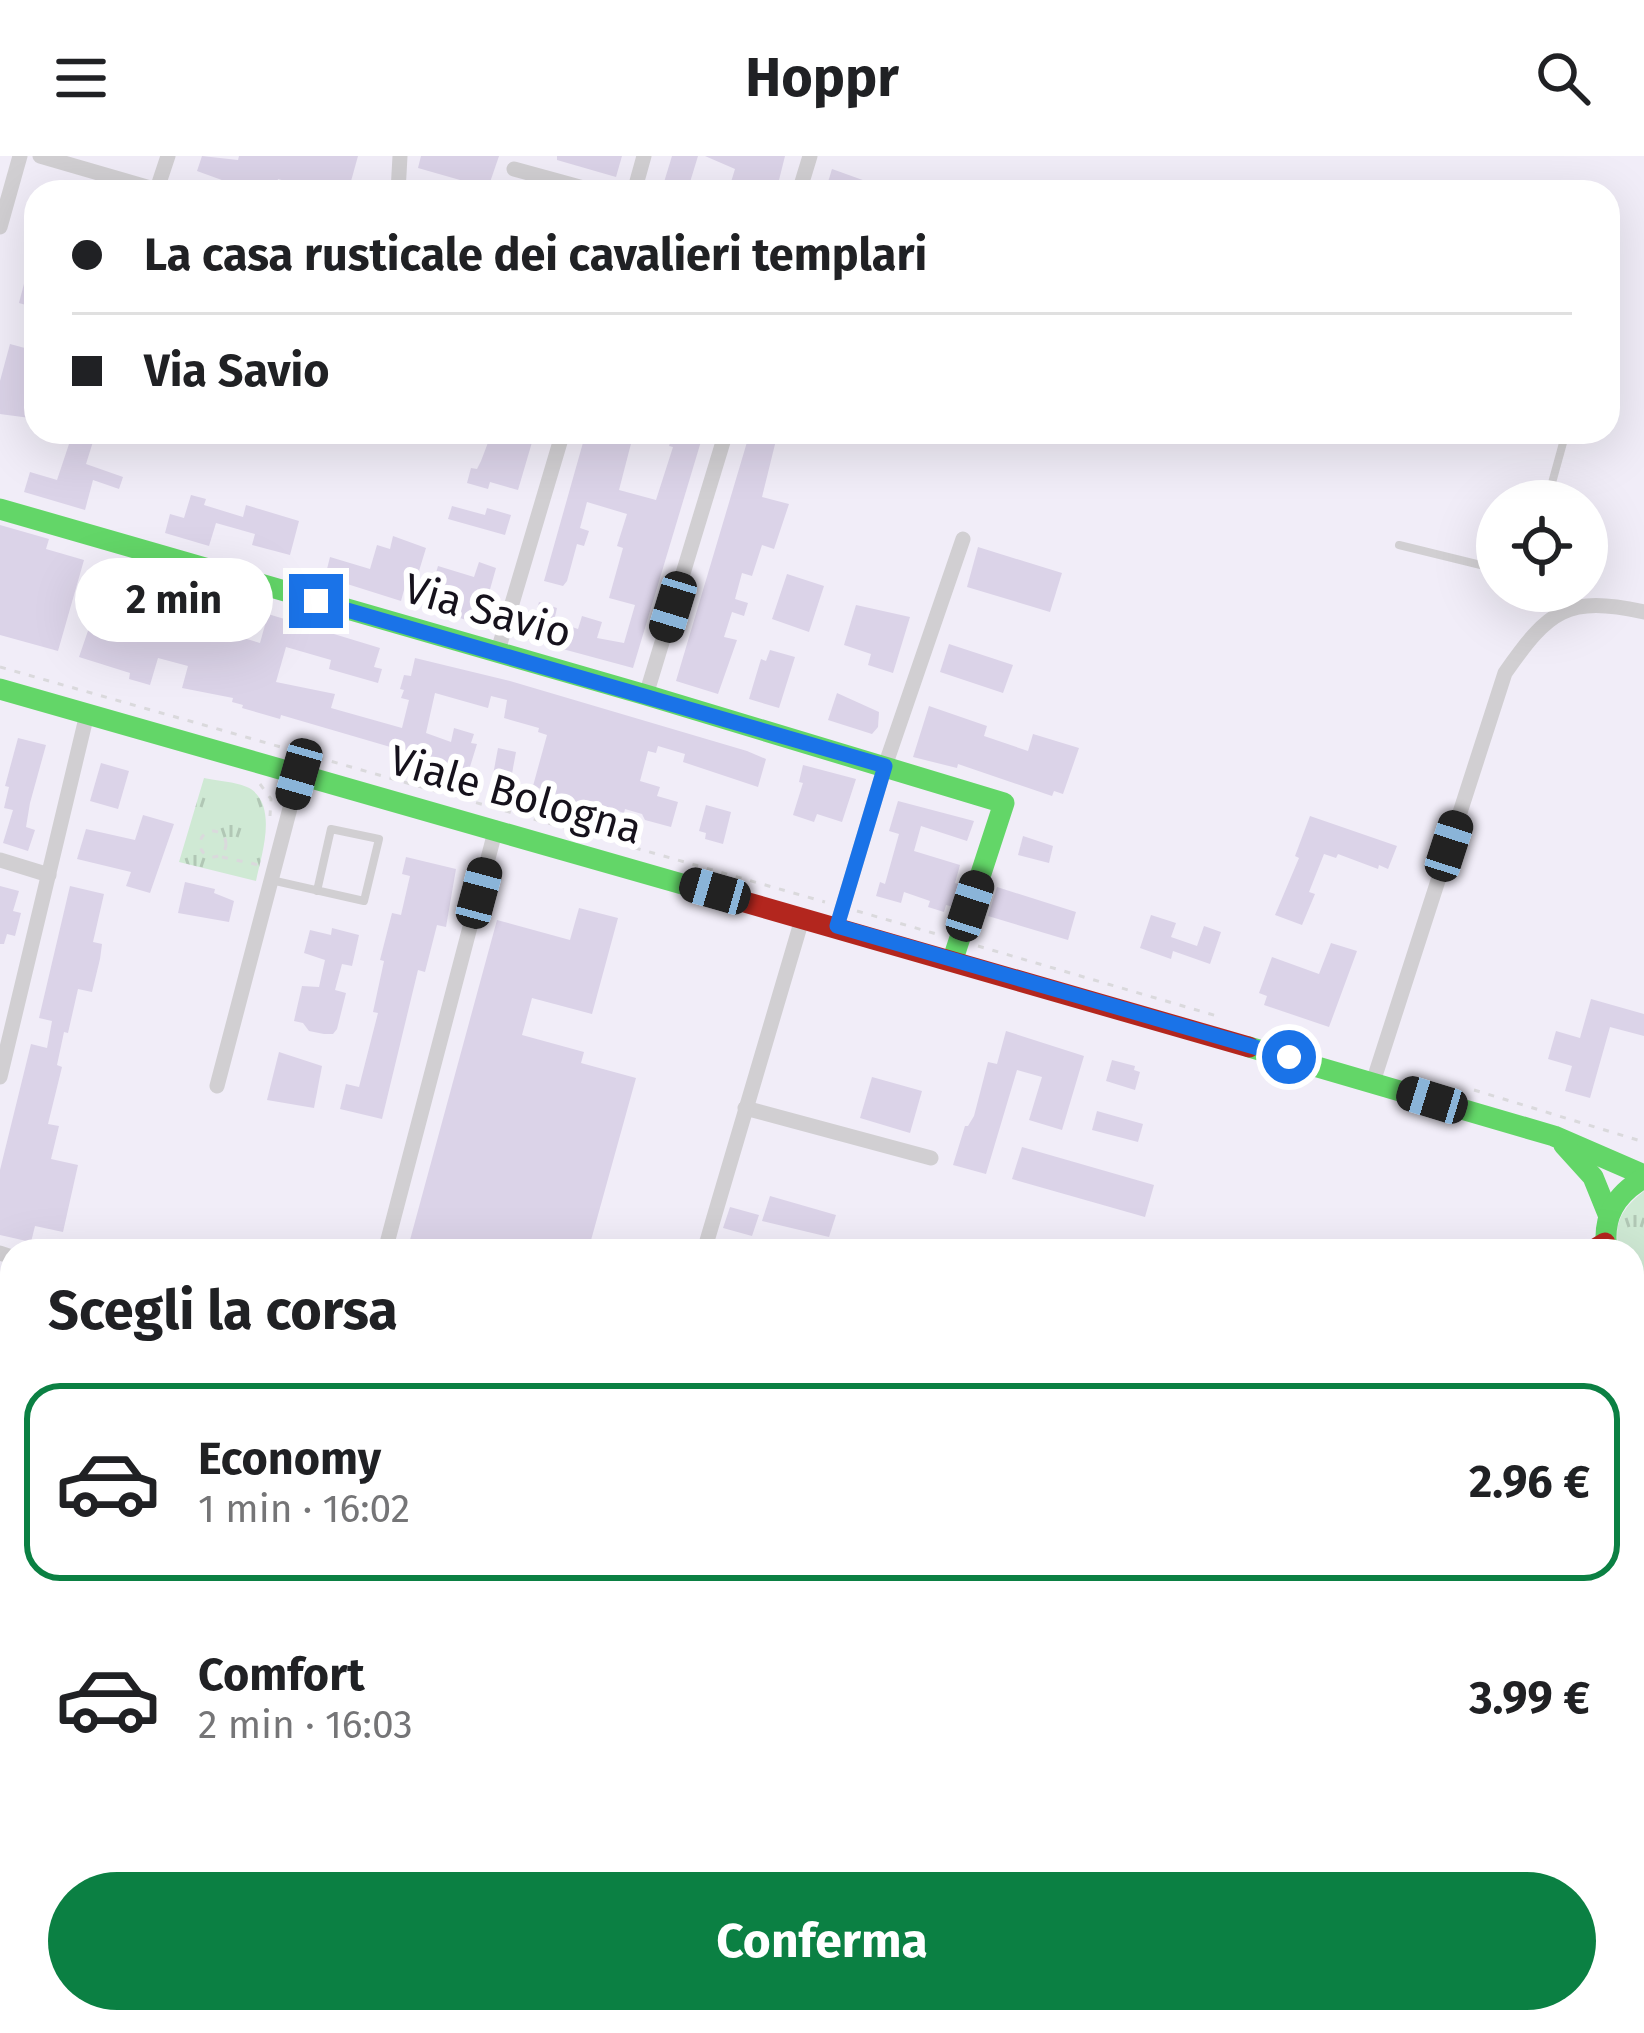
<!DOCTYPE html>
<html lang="it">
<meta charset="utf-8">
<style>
:root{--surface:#fff;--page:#f6f6f6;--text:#202124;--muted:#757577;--line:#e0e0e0;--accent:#0b8043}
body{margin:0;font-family:"Fira Sans",sans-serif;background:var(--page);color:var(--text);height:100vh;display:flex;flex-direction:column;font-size:45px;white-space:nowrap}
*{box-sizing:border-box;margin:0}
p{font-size:39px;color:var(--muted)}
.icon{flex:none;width:66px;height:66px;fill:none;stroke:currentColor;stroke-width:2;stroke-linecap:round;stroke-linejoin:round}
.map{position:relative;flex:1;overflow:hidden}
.details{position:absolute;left:0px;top:1083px;width:1644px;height:795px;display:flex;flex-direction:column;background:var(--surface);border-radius:36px 36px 0 0;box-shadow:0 12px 48px #0002}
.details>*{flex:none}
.guide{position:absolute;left:24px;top:24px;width:1596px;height:264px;border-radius:36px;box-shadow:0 12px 48px #0002;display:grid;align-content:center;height:264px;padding:0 48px;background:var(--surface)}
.controls{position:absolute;left:1476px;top:324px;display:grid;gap:24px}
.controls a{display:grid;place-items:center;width:132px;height:132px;border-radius:50%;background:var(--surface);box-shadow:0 12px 48px #0002;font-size:60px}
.end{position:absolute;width:54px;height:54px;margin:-27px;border:15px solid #1a73e8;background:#fff;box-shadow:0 0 0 6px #fff}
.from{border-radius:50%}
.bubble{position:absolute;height:84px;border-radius:42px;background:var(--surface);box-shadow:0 12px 48px #0002;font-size:39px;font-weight:700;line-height:84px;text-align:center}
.car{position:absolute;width:36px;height:72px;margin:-36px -18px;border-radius:15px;box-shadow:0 0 9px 3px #0007;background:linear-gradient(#222 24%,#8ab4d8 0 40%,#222 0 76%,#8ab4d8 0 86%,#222 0)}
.guide b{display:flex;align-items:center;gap:42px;height:114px;font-size:45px}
.guide b+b{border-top:3px solid var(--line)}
.guide i{width:30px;height:30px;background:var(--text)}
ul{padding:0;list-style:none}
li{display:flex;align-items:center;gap:36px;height:198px;margin:0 24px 18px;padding:0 24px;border:6px solid transparent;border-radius:36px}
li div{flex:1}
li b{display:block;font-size:45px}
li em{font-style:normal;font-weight:700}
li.on{border-color:var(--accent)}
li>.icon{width:108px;height:108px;stroke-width:1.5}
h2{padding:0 48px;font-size:54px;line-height:144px}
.cta{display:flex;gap:24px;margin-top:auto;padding:24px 48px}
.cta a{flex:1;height:138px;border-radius:72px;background:var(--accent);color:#fff;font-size:48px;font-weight:700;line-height:138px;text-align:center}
header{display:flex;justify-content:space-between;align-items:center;height:156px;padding:0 48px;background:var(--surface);font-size:54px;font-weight:700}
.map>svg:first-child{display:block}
.grass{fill:url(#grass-tufts)}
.building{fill:#dbd3e8}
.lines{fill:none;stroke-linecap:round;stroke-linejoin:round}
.path{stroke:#dad9dc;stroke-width:3;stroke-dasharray:6 9;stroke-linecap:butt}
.lane{stroke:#d1cfd2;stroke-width:8}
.street{stroke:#d1cfd2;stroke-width:15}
.fast{stroke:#63d668;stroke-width:21}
.slow{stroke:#ff974d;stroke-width:21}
.jam{stroke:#b3261e;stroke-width:21}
.route{stroke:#1a73e8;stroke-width:15}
.labels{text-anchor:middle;stroke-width:12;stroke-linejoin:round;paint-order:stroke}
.street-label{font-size:42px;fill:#16121c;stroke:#fff}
</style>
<header><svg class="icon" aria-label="menu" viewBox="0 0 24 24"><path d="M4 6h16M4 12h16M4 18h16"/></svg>Hoppr<svg class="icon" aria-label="search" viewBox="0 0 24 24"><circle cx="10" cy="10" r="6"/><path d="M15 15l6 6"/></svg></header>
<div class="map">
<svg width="1644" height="1877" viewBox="0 0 1644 1877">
<defs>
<pattern id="grass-tufts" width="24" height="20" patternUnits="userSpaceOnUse" patternTransform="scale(3)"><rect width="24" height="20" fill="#cfe9d4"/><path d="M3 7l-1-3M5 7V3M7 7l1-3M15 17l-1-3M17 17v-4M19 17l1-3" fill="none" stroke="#b1c7b5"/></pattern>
</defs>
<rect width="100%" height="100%" fill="#f1edf8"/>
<g class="grass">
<path d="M204,622C217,625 240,626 251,633C278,652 261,700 256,725L179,706Z"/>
<path d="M1644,1035V1122L1632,1114V1095H1619C1613,1066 1622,1053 1644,1035Z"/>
</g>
<g class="building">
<path d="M202,0L238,4L239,0H358L348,36H309L310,32L278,23L275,36H239L241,31L197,15Z"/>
<path d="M421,0H499L488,32L418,12Z"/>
<path d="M557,0H622L616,21L557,4Z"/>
<path d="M672,0H698L687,36H661Z"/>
<path d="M705,0H785L776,36H728L735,13Z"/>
<path d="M832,13L885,32L884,36H825Z"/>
<path d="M33,93H36V152L19,147Z"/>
<path d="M10,188L36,195L26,243L34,245L30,262L0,258V225Z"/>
<path d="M73,276H96L86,308L123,321L119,333L93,324L85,354L24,336L30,316L57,324Z"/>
<path d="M492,276H535L518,334L490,326L488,333L467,327L471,312L477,313L481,305Z"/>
<path d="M586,276H634L619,334L656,344L673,291L669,290L674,276L702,282L633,512L522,482L529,459L535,460L539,446L557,452L554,465L578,473L582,460L602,466L597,482L624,487L635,449L609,442L623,392L617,390L627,358L587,346L580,372L589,375L584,390L577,388L567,425L563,430L544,425Z"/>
<path d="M750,276H778L762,341L789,348L774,393L762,389L752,420L742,417L735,443L748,447L744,460L732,456L724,481L737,484L718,538L676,525Z"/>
<path d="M191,339L206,343L204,349L243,361L246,349L299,365L290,399L252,389L255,378L216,367L209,390L165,377L170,358L184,362Z"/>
<path d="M452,350L485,359L487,352L511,359L505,379L448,363Z"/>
<path d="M0,369L49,383L46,393L84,404L58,495L0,479Z"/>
<path d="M393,380L426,392L419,415L410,412L401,445L325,421L330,401L370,413L377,389L390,393Z"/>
<path d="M978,391L1062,417L1050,456L967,431Z"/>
<path d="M479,406L496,412L480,469L426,450L438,410L474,421Z"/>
<path d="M108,415L126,419L127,416L238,449L230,478L260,487L268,458L380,492L374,511L382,513L378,527L329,513L331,504L286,491L276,526L335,538L331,552L402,572L409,544L401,542L404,534L400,533L404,519L411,520L415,502L510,525L747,595L766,603L758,631L683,606L685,598L658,590L656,597L648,595L640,625L660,631L657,640L678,646L671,671L645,664L642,658L625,653L624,657L585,644L584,649L533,630L547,579L538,576L539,572L504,562L507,544L491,540L488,552L435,537L426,577L451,586L454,572L474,578L471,587L477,588L469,614L281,559L280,563L242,552L243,549L232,546L233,542L182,532L188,510L158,502L150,529L129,523L130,517L79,501L91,466L117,474L124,448L99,440Z"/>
<path d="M787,418L824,430L809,476L772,463Z"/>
<path d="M856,449L910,461L893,517L868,509L871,498L844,489Z"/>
<path d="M949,488L1013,509L1003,537L940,516Z"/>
<path d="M770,494L795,501L779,552L749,543L761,503L766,505Z"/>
<path d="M837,537L879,556L878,571L872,578L828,564Z"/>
<path d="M929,550L987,570L984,580L1028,595L1033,578L1079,592L1063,638L1054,635L1052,640L958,608L957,612L913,601Z"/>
<path d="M18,582L46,589L30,647L26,671L35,674L28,695L3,687L13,654L4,652L9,631L5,630Z"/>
<path d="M498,592L516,596L511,623L493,619Z"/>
<path d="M101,607L129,615L118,653L90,645Z"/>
<path d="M803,609L856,623L842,666L817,658L814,666L793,659L803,627L799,626Z"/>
<path d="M898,645L974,665L967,685L921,670L914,695L960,709L955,727L961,729L955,748L954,751L946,749L944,756L928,751L930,745L904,736L901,747L876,740L880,726L885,728L899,678L889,675Z"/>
<path d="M706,649L731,656L723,688L705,683L706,677L699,675Z"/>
<path d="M143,659L174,668L150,737L126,730L131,716L77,703L86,673L135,684Z"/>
<path d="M1310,660L1397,690L1388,713L1379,709L1378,713L1338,698L1336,702L1324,698L1309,736L1315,738L1302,769L1275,759L1299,702L1295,700Z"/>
<path d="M1023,680L1053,690L1049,707L1018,699Z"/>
<path d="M406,701L456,713L446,771L437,769L425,816L418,814L382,963L340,953L346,928L359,931L378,857L373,856L384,805L380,804L392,757L401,759L410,720L402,718Z"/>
<path d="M185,726L215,733L214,737L234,745L229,766L178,757Z"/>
<path d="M0,730L19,735L13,755L21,757L15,780L7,778L4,788H0Z"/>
<path d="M70,730L104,738L93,786L102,788L100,803L92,836L78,833L68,877L64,876L57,909L62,911L48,968L59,970L51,1003L78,1009L63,1076L35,1070L31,1086L0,1079V1014L31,888L47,892L52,865L39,862Z"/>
<path d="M997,731L1076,756L1068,784L988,760Z"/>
<path d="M579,752L618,762L592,858L532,842L522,879L584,896L581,907L636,922L588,1095H407L497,764L570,784Z"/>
<path d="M1151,759L1176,767L1171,781L1197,790L1204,770L1221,776L1210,808L1173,795L1171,803L1140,792Z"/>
<path d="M332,772L359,779L352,810L342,808L335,834L346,837L337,873L333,878H324L309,875L303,867L294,865L302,830L319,831L325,804L304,797L310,774L331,779Z"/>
<path d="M1331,787L1357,795L1329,871L1264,849L1267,840L1259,837L1272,801L1319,818Z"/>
<path d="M1591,843L1644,858V880L1610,871L1590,942L1565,935L1572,910L1548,903L1556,875L1580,882Z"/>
<path d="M1006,875L1084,900L1062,974L1029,964L1042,921L1017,914L986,1018L953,1009L965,970H968L974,960L988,906L997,908Z"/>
<path d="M279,896L322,910L314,952L267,944Z"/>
<path d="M1112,904L1135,910L1134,914L1140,916L1135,934L1106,925Z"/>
<path d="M872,921L922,935L910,977L860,962Z"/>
<path d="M1097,955L1143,968L1138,986L1092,974Z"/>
<path d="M1022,991L1154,1029L1145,1061L1012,1023Z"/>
<path d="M770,1040L836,1059L829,1081L762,1065Z"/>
<path d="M730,1051L759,1059L752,1080L723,1072Z"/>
</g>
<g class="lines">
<g class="path">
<path d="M0,511L825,746"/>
<path d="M260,628L271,643L270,660"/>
<circle cx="213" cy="688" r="13"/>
<path d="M222,701L259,709"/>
<path d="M857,755L940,779"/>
<path d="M978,790L1217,860"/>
<path d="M1474,934L1644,986"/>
</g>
<g class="lane">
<path d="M1547,345L1566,276"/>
<path d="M1399,389L1497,413"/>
<path d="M1558,435L1567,452"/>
<path d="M271,724L364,745L379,683L331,673L317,735"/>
</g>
<g class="street">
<path d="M40,0L164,36"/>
<path d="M514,13L598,36"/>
<path d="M156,36L168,0"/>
<path d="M398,36L400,0"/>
<path d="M634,36L644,0"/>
<path d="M799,36L810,0"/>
<path d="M0,71L20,0"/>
<path d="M497,498L563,276"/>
<path d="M646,539L726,276"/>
<path d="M0,704L49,719"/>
<path d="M837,770L885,610L963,383"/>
<path d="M0,921L87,558"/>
<path d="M1373,926L1505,517C1549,454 1567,439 1644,456"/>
<path d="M217,930L299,618"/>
<path d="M745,952L931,1002"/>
<path d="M385,1095L496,672"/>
<path d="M704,1095L803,760"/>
<path d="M0,1097L12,1101"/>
<path d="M1632,1320L1644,1283"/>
<path d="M0,1869L29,1877"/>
</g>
<g class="fast">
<path d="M0,353L646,539L1004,647L953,803"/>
<path d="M0,533L703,734"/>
<path d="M1249,891L1554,980L1644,1019"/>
<path d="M1564,989L1593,1021L1608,1058"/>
<path d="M1607,1095C1602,1061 1615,1039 1644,1022"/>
</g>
<path class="slow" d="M1632,1132L1638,1133"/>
<g class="jam">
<path d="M703,734L1249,891"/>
<path d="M1592,1095L1605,1087"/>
<path d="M0,1341L12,1343"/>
<path d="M0,1367L12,1369"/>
</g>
</g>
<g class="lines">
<path class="route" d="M316,445L885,610L837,770L1289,901"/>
</g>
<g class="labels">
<g class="street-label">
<text transform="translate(488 454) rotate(16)" y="15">Via Savio</text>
<text transform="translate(516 638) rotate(16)" y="15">Viale Bologna</text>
</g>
</g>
</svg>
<div class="controls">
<a><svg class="icon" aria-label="locate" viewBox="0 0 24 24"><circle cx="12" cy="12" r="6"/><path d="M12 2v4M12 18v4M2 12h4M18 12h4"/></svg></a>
</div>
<i class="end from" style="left:1289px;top:901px"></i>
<i class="end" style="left:316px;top:445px"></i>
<div class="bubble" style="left:75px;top:402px;width:198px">2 min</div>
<i class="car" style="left:673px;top:451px;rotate:197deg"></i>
<i class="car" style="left:299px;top:618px;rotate:196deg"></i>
<i class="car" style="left:1449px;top:690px;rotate:18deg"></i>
<i class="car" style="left:715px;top:735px;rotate:286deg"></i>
<i class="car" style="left:479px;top:737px;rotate:15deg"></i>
<i class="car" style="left:970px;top:750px;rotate:18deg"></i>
<i class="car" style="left:1432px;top:944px;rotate:287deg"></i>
<div class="guide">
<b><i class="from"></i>La casa rusticale dei cavalieri templari</b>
<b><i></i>Via Savio</b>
</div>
<section class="details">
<h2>Scegli la corsa</h2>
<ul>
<li class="on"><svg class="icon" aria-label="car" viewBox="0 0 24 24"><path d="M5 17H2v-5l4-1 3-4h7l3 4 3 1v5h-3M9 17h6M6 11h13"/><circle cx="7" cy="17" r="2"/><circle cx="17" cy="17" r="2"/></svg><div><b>Economy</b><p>1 min · 16:02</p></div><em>2.96 €</em></li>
<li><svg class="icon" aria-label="car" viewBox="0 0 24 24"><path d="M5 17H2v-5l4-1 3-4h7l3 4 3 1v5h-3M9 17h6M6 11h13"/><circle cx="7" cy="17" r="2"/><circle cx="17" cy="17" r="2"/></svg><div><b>Comfort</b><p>2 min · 16:03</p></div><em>3.99 €</em></li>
</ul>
<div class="cta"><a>Conferma</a></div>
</section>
</div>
